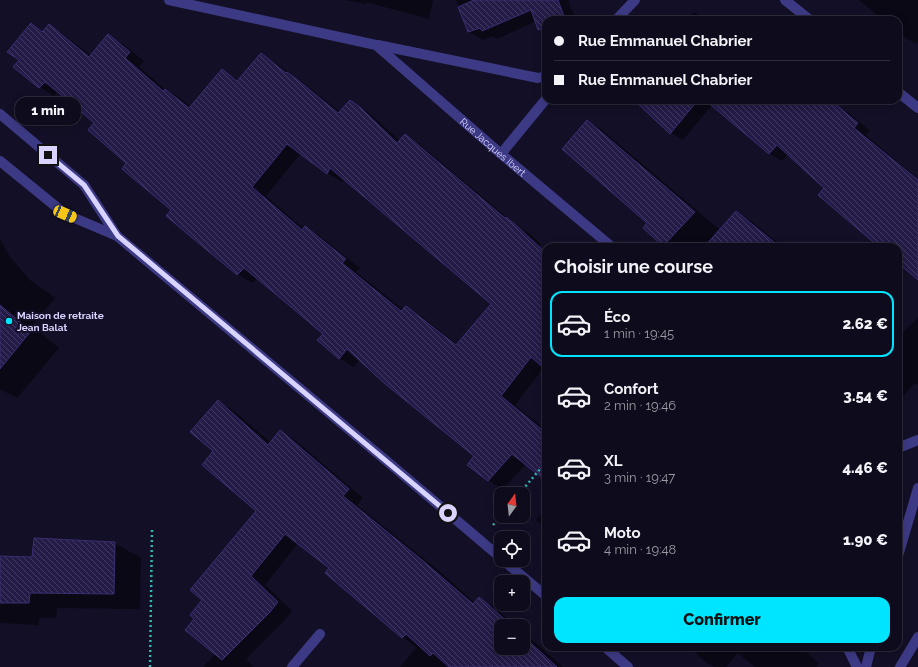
<!DOCTYPE html>
<html lang="fr">
<meta charset="utf-8">
<style>
:root{--surface:#0e0b1c;--page:#1c1929;--text:#f1f3f6;--muted:#9b9ba3;--line:#2e2b3b;--accent:#00e5ff}
body{margin:0;font-family:Raleway,sans-serif;background:var(--page);color:var(--text);height:100vh;display:flex;flex-direction:column;font-size:15px;white-space:nowrap}
*{box-sizing:border-box;margin:0}
p{font-size:13px;color:var(--muted)}
.icon{flex:none;width:22px;height:22px;fill:none;stroke:currentColor;stroke-width:2;stroke-linecap:round;stroke-linejoin:round}
.map{position:relative;flex:1;overflow:hidden}
.details{position:absolute;left:542px;top:243px;width:360px;height:408px;display:flex;flex-direction:column;background:var(--surface);border-radius:12px;box-shadow:0 2px 10px #0003,0 0 0 1px var(--line)}
.details>*{flex:none}
.hud{position:absolute;left:542px;top:16px;width:360px;height:88px;border-radius:12px;box-shadow:0 2px 10px #0003,0 0 0 1px var(--line);display:grid;align-content:center;height:88px;padding:0 12px;background:var(--surface)}
.needle{width:26px;rotate:15deg}
.buttons{position:absolute;left:494px;top:487px;display:grid;gap:8px}
.buttons a{display:grid;place-items:center;width:36px;height:36px;border-radius:8px;background:var(--surface);box-shadow:0 2px 10px #0003,0 0 0 1px var(--line);font-size:20px}
.end{position:absolute;width:18px;height:18px;margin:-9px;border:5px solid #d9d4ff;background:#111;box-shadow:0 0 0 2px #111}
.from{border-radius:50%}
.bubble{position:absolute;height:28px;border-radius:12px;background:var(--surface);box-shadow:0 2px 10px #0003,0 0 0 1px var(--line);font-size:13px;font-weight:800;line-height:28px;text-align:center}
.car{position:absolute;width:12px;height:24px;margin:-12px -6px;border-radius:5px;box-shadow:0 0 3px 1px #0007;background:linear-gradient(#f5c518 24%,#345 0 40%,#f5c518 0 76%,#345 0 86%,#f5c518 0)}
.hud b{display:flex;align-items:center;gap:14px;height:38px;font-size:15px}
.hud b+b{border-top:1px solid var(--line)}
.hud i{width:10px;height:10px;background:var(--text)}
ul{padding:0;list-style:none}
li{display:flex;align-items:center;gap:12px;height:66px;margin:0 8px 6px;padding:0 4px;border:2px solid transparent;border-radius:12px}
li div{flex:1}
li b{display:block;font-size:15px}
li em{font-style:normal;font-weight:800}
li.current{border-color:var(--accent)}
li>.icon{width:36px;height:36px;stroke-width:1.5}
h2{padding:0 12px;font-size:18px;line-height:48px}
.button{display:flex;gap:8px;margin-top:auto;padding:8px 12px}
.button a{flex:1;height:46px;border-radius:12px;background:var(--accent);color:#111;font-size:16px;font-weight:800;line-height:46px;text-align:center}
.map>svg:first-child{display:block}
.shadow{fill:#0007;fill-rule:evenodd}
.building{fill:url(#building-back-hatch);stroke:#3b2d73;fill-rule:evenodd}
.lines{fill:none;stroke-linecap:round;stroke-linejoin:round}
.path{stroke:#2fb8b0;stroke-width:2.5;stroke-dasharray:2 3;stroke-linecap:butt}
.service{stroke:#3d3a85;stroke-width:10}
.minor{stroke:#3d3a85;stroke-width:10}
.route{stroke:#d9d4ff;stroke-width:5}
.poi-dot{fill:#00e5ff;stroke:#130f26;stroke-width:1.5}
.labels{text-anchor:middle;stroke-width:4;stroke-linejoin:round;paint-order:stroke}
.street-label{font-size:10px;fill:#d9d4ff;stroke:#130f26}
.poi-label{font-size:10px;font-weight:bold;fill:#d9d4ff;stroke:#130f26;text-anchor:start}
</style>
<div class="map">
<svg width="918" height="667" viewBox="0 0 918 667">
<defs>
<pattern id="building-back-hatch" width="6" height="6" patternUnits="userSpaceOnUse"><rect width="6" height="6" fill="#241b47"/><path d="M-1 5l2 2M0 0l6 6M5-1l2 2" fill="none" stroke="#433b63"/></pattern>
</defs>
<rect width="100%" height="100%" fill="#130f26"/>
<g class="shadow">
<path d="M345,0H433L429,19L366,2V4Z"/>
<path d="M456,0H570L568,1L576,20H546V33L539,29L536,21L497,39L492,36L483,40L469,32Z"/>
<path d="M859,0H918V41L916,44L898,33V20H883Z"/>
<path d="M694,12L706,19L707,20H687Z"/>
<path d="M728,16L736,20H724Z"/>
<path d="M31,25L44,32L49,26L63,34L91,56L108,36L123,44L144,61L139,67L165,89L180,98L191,107L222,71L239,80L261,55L276,63L302,82L340,112L350,101L365,110L375,118L400,141L405,135L419,144L514,223L531,235L541,244L534,252L546,262V369L544,367L515,405L546,430V480L526,464L503,489L488,480L476,456L360,359L354,367L339,358L319,340L324,333L257,278L253,283L238,275L168,216L172,210L128,163L96,123L58,91L54,96L40,87L20,60ZM301,153L327,173L342,182L344,179L492,304L457,344L421,316L407,307L404,310L356,272L360,268L320,236L305,227L304,229L266,196Z"/>
<path d="M635,100H823L849,113L870,131L866,135L918,179V279L898,262V247H881L826,188L788,154L782,161L770,154L712,105L683,140L671,133Z"/>
<path d="M587,121L602,130L720,230L736,212L751,221L783,247H666L644,228L649,223Z"/>
<path d="M0,239L10,257L30,280L55,298L32,326L59,348L17,398L0,389Z"/>
<path d="M918,317V385L915,383L898,402V334L900,336Z"/>
<path d="M218,401L233,410L271,443L280,432L295,440L363,498L357,505L437,569L475,603L479,598L494,607L504,616L516,626H501V648H523V632L563,667H400L416,648L327,572L330,568L298,543L265,585L292,611L285,620L246,659L254,667H203L215,654L196,619L204,600L258,511L215,451Z"/>
<path d="M546,509V529L536,520Z"/>
<path d="M114,543L141,558L140,609L57,608L56,618H39V625L0,623V557L33,558Z"/>
<path d="M689,647H812L807,653L819,663L816,667H755L738,653L726,667H715L707,663Z"/>
</g>
<g class="building">
<path d="M474,0H558L565,19L562,20H546V27L538,30L531,10L482,31L480,28L468,32L458,7Z"/>
<path d="M31,23L42,32L49,24L89,57L108,34L130,52L125,58L163,91L165,89L189,108L222,69L237,81L261,53L286,73L287,72L299,81L338,113L350,100L361,108L397,143L405,134L505,218L506,217L517,226L546,253V370L531,357L501,396L546,433V481L512,454L488,481L467,465L474,456L384,383L347,349L339,359L317,340L323,334L284,301L244,268L237,275L166,216L171,210L122,169L126,163L88,130L94,123L69,101L45,82L39,88L13,67L19,60L7,52ZM287,144L327,174L330,168L491,304L456,345L406,306L401,311L342,263L346,259L305,226L302,230L252,187Z"/>
<path d="M634,100H698L670,134Z"/>
<path d="M705,100H831L847,114L858,123L854,128L918,180V280L898,263V247H879L818,195L824,188L777,145L769,154Z"/>
<path d="M587,120L695,212L663,246L643,228L647,223L562,149Z"/>
<path d="M736,211L780,247H704Z"/>
<path d="M0,305L31,331L0,369Z"/>
<path d="M218,400L268,445L280,430L349,489L343,496L422,560L473,604L479,597L490,606L512,626H501V648H523V636L557,667H449L433,653L430,656L406,634L402,638L325,573L329,568L285,534L251,576L278,602L270,612L222,660L185,630L194,619L190,615L202,600L190,590L256,511L202,465L213,451L190,432Z"/>
<path d="M34,538L115,542L114,594L30,593L29,603H0V556L32,557Z"/>
</g>
<g class="lines">
<g class="path">
<path d="M519,494L546,462"/>
<path d="M493,525L501,516"/>
<path d="M150,667L152,529"/>
</g>
<g class="service">
<path d="M898,556L918,488"/>
<path d="M866,667L871,647"/>
</g>
<g class="minor">
<path id="s1" d="M169,0L376,45L501,154L612,247"/>
<path d="M785,0L810,20"/>
<path d="M616,20L635,0"/>
<path d="M378,45L538,78L546,76"/>
<path d="M898,92L918,108"/>
<path d="M0,114L84,185L117,236L395,468L501,558"/>
<path d="M501,154L546,99"/>
<path d="M0,161L65,214L117,236"/>
<path d="M898,448L918,440"/>
<path d="M503,560L546,596"/>
<path d="M605,647L628,667"/>
<path d="M847,647L857,667"/>
<path d="M292,667L320,634"/>
<path d="M900,667L918,637"/>
</g>
</g>
<g class="lines">
<path class="route" d="M48,155L84,185L118,236L448,513"/>
</g>
<circle class="poi-dot" cx="9" cy="321" r="4"/>
<g class="labels">
<g class="street-label">
<text dy="4" stroke="none"><textPath href="#s1" startOffset="367">Rue Jacques Ibert</textPath></text>
</g>
<g class="poi-label">
<text x="17" y="319">Maison de retraite<tspan x="17" dy="12">Jean Balat</tspan></text>
</g>
</g>
</svg>
<div class="buttons">
<a><svg class="needle" viewBox="-14 -14 28 28"><path d="M0-13l5 13h-10z" fill="#e53935"/><path d="M0 13l5-13h-10z" fill="#9b9ba3"/></svg></a>
<a><svg class="icon" aria-label="locate" viewBox="0 0 24 24"><circle cx="12" cy="12" r="6"/><path d="M12 2v4M12 18v4M2 12h4M18 12h4"/></svg></a>
<a>+</a>
<a>−</a>
</div>
<i class="end from" style="left:448px;top:513px"></i>
<i class="end" style="left:48px;top:155px"></i>
<div class="bubble" style="left:15px;top:97px;width:66px">1 min</div>
<i class="car" style="left:65px;top:214px;rotate:113deg"></i>
<div class="hud">
<b><i class="from"></i>Rue Emmanuel Chabrier</b>
<b><i></i>Rue Emmanuel Chabrier</b>
</div>
<section class="details">
<h2>Choisir une course</h2>
<ul>
<li class="current"><svg class="icon" aria-label="car" viewBox="0 0 24 24"><path d="M5 17H2v-5l4-1 3-4h7l3 4 3 1v5h-3M9 17h6M6 11h13"/><circle cx="7" cy="17" r="2"/><circle cx="17" cy="17" r="2"/></svg><div><b>Éco</b><p>1 min · 19:45</p></div><em>2.62 €</em></li>
<li><svg class="icon" aria-label="car" viewBox="0 0 24 24"><path d="M5 17H2v-5l4-1 3-4h7l3 4 3 1v5h-3M9 17h6M6 11h13"/><circle cx="7" cy="17" r="2"/><circle cx="17" cy="17" r="2"/></svg><div><b>Confort</b><p>2 min · 19:46</p></div><em>3.54 €</em></li>
<li><svg class="icon" aria-label="car" viewBox="0 0 24 24"><path d="M5 17H2v-5l4-1 3-4h7l3 4 3 1v5h-3M9 17h6M6 11h13"/><circle cx="7" cy="17" r="2"/><circle cx="17" cy="17" r="2"/></svg><div><b>XL</b><p>3 min · 19:47</p></div><em>4.46 €</em></li>
<li><svg class="icon" aria-label="car" viewBox="0 0 24 24"><path d="M5 17H2v-5l4-1 3-4h7l3 4 3 1v5h-3M9 17h6M6 11h13"/><circle cx="7" cy="17" r="2"/><circle cx="17" cy="17" r="2"/></svg><div><b>Moto</b><p>4 min · 19:48</p></div><em>1.90 €</em></li>
</ul>
<div class="button"><a>Confirmer</a></div>
</section>
</div>
